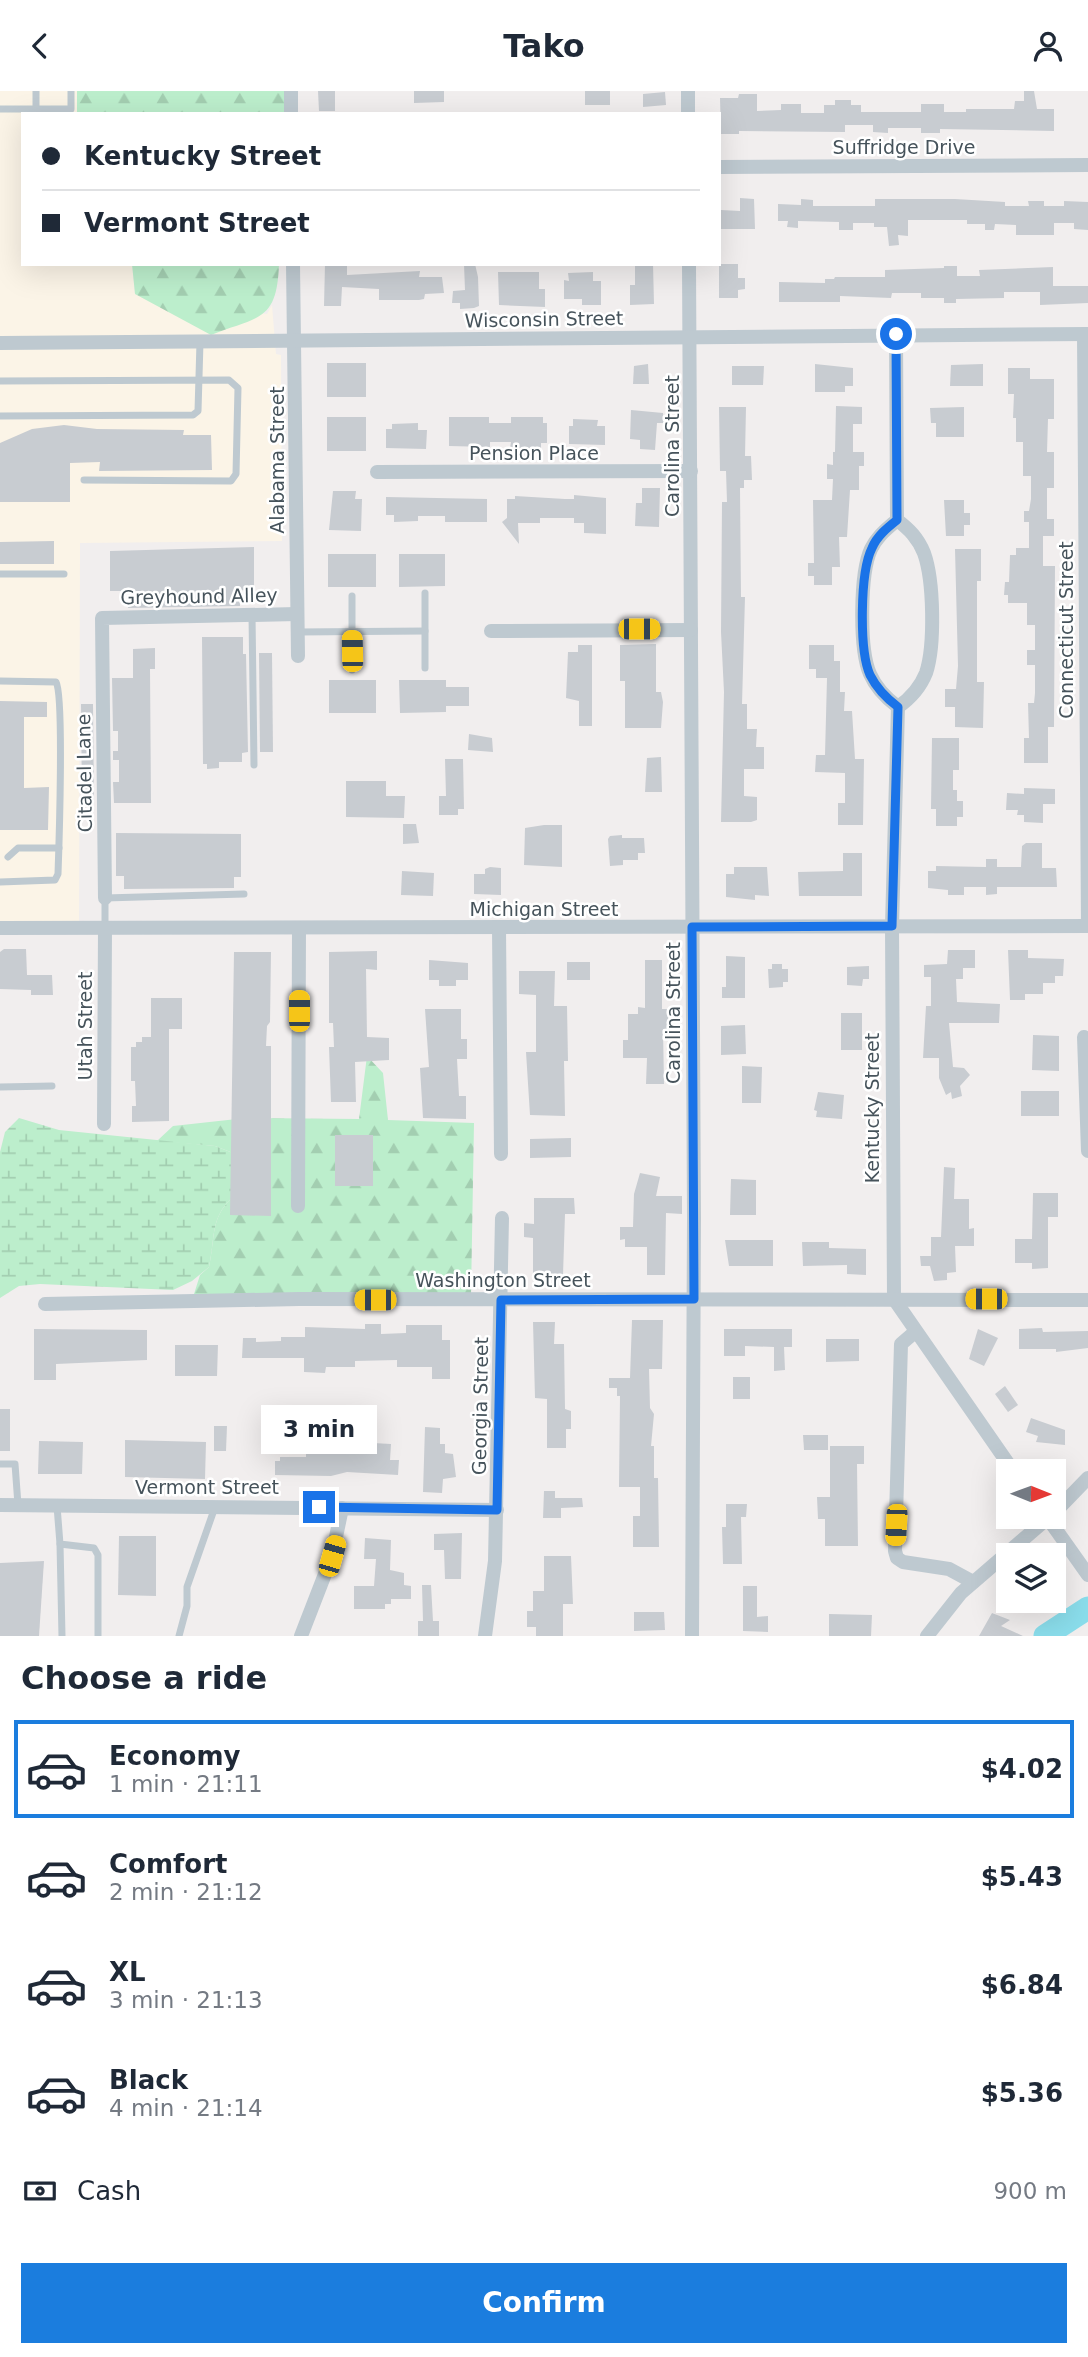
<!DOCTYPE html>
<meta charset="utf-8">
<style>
:root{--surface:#fff;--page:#f2f2f3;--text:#1f2937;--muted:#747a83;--line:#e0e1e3;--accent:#1b7dde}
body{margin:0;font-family:"DejaVu Sans",sans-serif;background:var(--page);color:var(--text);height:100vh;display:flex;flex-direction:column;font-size:26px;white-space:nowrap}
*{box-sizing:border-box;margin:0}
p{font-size:23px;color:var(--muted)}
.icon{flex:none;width:38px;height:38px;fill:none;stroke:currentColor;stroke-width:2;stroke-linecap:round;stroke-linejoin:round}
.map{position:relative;height:1545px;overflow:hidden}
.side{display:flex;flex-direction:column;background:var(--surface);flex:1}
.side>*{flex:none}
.guide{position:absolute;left:21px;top:21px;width:700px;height:154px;border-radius:0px;box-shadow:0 7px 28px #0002;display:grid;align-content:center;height:154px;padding:0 21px;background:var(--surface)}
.needle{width:46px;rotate:91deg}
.tools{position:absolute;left:996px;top:1368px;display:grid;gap:14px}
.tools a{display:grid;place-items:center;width:70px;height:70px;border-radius:0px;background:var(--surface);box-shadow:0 7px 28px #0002;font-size:35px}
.end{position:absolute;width:32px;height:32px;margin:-16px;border:9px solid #1a73e8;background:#fff;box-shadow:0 0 0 4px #fff}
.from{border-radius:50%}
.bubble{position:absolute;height:49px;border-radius:0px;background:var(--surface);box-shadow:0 7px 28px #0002;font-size:23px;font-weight:600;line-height:49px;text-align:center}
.car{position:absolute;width:21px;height:42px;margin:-21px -10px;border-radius:9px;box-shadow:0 0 5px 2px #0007;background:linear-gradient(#f5c518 24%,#345 0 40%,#f5c518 0 76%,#345 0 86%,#f5c518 0)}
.guide b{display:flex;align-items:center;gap:24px;height:66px;font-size:26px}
.guide b+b{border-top:2px solid var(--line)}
.guide i{width:18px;height:18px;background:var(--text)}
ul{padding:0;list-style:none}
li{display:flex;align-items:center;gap:21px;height:98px;margin:0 14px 10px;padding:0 7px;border:4px solid transparent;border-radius:0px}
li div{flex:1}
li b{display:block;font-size:26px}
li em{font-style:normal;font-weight:600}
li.active{border-color:var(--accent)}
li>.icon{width:63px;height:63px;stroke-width:1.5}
h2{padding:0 21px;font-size:32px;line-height:84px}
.pay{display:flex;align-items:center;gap:18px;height:77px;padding:0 21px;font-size:26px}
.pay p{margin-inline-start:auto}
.primary-button{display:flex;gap:14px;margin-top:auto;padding:14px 21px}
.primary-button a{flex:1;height:80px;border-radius:0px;background:var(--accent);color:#fff;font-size:28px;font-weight:600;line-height:80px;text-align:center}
header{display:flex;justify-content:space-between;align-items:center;height:91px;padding:0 21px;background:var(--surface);font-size:32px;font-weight:600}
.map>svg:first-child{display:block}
.commercial{fill:#fbf4e7}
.forest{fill:url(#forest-firs)}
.wetland{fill:url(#wetland-marsh)}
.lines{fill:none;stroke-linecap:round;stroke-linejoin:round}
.river{stroke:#8addeb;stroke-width:23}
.building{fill:#c8ccd1}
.lane{stroke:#bec9d0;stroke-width:7}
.street{stroke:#bec9d0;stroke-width:14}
.route{stroke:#1a73e8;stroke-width:9}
.labels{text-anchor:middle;stroke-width:5;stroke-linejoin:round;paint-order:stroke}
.street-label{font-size:19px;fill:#46535b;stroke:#fff}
</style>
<header><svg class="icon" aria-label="back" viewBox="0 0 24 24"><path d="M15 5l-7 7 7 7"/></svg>Tako<svg class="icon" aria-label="person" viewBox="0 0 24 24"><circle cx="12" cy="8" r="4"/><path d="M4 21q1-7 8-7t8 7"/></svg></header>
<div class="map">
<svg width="1088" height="1545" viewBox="0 0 1088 1545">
<defs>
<pattern id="forest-firs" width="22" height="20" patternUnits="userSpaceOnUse" patternTransform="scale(1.75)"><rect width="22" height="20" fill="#bceecc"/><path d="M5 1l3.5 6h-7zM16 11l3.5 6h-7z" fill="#a3ceb1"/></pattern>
<pattern id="wetland-marsh" width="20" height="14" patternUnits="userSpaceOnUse" patternTransform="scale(1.75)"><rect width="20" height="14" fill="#bceecc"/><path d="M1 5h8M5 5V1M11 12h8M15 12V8" fill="none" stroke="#a3ceb1"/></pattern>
</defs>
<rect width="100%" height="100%" fill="#f1eeee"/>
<path class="commercial" d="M0,0H77V23H23V173H132L135,203L267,223L272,214L276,263L281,264L282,450L80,452L79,842L0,843Z"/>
<g class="forest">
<path d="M77,0H285L284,23H77Z"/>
<path d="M132,173H279C277,231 259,225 211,244L135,203Z"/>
<path d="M367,965L383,982L388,1029L474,1032L471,1204L194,1203L200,1184L209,1176C216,1143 209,1126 237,1102L233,1062L215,1055L157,1050L173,1035L246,1027L359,1028Z"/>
</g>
<path class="wetland" d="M19,1027L59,1039L215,1055L233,1062L237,1102C209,1126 216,1143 209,1176L192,1190L173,1199L40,1193L19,1195L0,1207V1061L5,1041Z"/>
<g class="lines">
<path class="river" d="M1045,1545L1088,1517"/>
</g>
<g class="building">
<path d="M318,0H335V20H319Z"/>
<path d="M414,0H444V11L414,12Z"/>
<rect x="585" y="0" width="25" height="14"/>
<path d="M1024,0H1034L1037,18H1054V40L940,38V42H921V37H888V42L873,41V34H845V41L739,40V43H721L720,7H738L739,3H757V20L781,19V13H801V22H824V14H835V9H851V14H861V21H921V13H944V21H966V18H1014L1015,10H1024Z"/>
<path d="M665,1L666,14L643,16V3Z"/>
<path d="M740,107L754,108L755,138H721V119L740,120Z"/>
<path d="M801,108L813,109V115H875V108H955L1005,111V115H1029L1028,110H1044V115H1064V110L1088,111V139L1074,138V132H1054V144H1016V134L995,133L994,139H985V133H967V129H908V145L898,144L899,154L889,155L887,136H874V132H853V139H839V131L798,130V137L787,136L788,130H778V113L801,114Z"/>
<path d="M325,173H347V184L420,180L419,186H442L444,202L425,203L424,208L419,209H379V198L342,196L341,215H324Z"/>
<path d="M464,173H475L478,186L479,215L474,217L460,218V212H452L453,200L465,199Z"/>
<path d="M635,173H653L654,213L630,214V194H635Z"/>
<path d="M719,173H738V187H745V198L738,199V207H719Z"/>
<path d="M944,175H957V185H980L979,179L1053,176V195H1088V212L1040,214V201H1004V207L956,208V212H944V207H921V202H892L891,207L840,205V211H779V191L825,192V188H834L835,186H885V179L944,177Z"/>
<path d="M498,181H539V198H545V216L499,214Z"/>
<path d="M593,181V190H601V214H582V208H564V189L569,190L568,182Z"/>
<rect x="327" y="272" width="39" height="34"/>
<path d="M648,273L649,293H633L634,275Z"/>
<path d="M815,273L853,277V295H845V301H815Z"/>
<path d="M983,273V295H950L951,274Z"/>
<path d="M732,275H764L763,294H732Z"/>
<path d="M1008,277H1030V288H1054V328H1048L1047,361H1054V397H1047V428H1054V445H1043V475H1055L1054,636H1048V672H1024V647H1029L1028,612H1034L1035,602V574H1027V559H1035V534H1027V512H1008V504H1004L1005,491H1009L1010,464H1016V457H1029V431H1024V420H1029L1031,408V385H1023V351H1016V327H1013L1014,303H1008Z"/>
<path d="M836,315L862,316V333H853V361H864V375H859V399H850L847,446H839L840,476H832V494H814V485H808V472H814L813,409H832L833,388H827V373L833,374V361H835Z"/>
<path d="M719,316H746L745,365H751L752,389H744V397H740L741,506H745L742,613H747V638H757L756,656H764V678H744V705L757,706V729L751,731H721L724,601L721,541L722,411H727L726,380H720Z"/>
<path d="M964,316V346H936V332H931L930,317Z"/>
<path d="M631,319L663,322L664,332H657L655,359L640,358V349L630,348Z"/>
<rect x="327" y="326" width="39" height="34"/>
<path d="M449,326H489V332H511V326H543V332H547V352H541V358L510,357L511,351H490V356L449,355Z"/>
<path d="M573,328L598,329L597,335H605V354L569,353V335H573Z"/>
<path d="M418,332V339H427L426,358L386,357V338H392V333Z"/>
<path d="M64,334L97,338L184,339L183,344H211L212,379L99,380L100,371L70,372V411H0V352L32,338Z"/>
<path d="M642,397H660L659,436L635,435L636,412H642Z"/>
<path d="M333,400H356L355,408H362L361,440L329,439Z"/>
<path d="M574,404L606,407V443L584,442V432H574V427H540V432H518L519,453L502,431L507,427V408H515V405L565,408H574Z"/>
<path d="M386,406L487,408V431H445V425H418V430L394,431V424H386Z"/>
<path d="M944,409H964V422H970V434H964V445H946Z"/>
<path d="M54,450V473H0V451Z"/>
<path d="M254,456V500L240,499V515L128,517L129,500H110V460Z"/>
<path d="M955,458H981V490H977V591H984L983,637L955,636V616H945V598H956L958,575Z"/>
<rect x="328" y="463" width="48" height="33"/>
<path d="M399,463H445V495L399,496Z"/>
<path d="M202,546H243V563H246L248,661L242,662V671H219V677L207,678V673H203Z"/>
<path d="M656,553V601H661L663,611L661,637H625V590H620V554Z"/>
<path d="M578,554H592V635H579V610L566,607L568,561H578Z"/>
<path d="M809,554H834V570H840V601H845L844,620H852L855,668H864L863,734H838V712H845V682L815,681L816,664H825L827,587H816V578H809Z"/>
<path d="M155,557V578H150L151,712H114L113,691H119V669H113V660H118V640H113L112,587H133V558Z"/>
<path d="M259,562H272L273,661H260Z"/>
<rect x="329" y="589" width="47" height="33"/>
<path d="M399,589H446V596H469V615H446V621L400,622Z"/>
<path d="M0,610L47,611V626H24V697L49,696L48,739H0Z"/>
<path d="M81,613H93L94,713H82Z"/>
<path d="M469,643L492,647L493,661L468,659Z"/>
<path d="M932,647H959V679H953V699H957V710H963V726H957V735H936V718H931Z"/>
<path d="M661,666L662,701H645L647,667Z"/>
<path d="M445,668H463L464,718H458V724H439V705H446Z"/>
<path d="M346,690H386V705H405L404,727L346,726Z"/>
<path d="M1024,697L1055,698V713H1043V732L1024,731V724H1017L1018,719H1006L1007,702L1024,703Z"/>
<path d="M403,733H416L419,752L403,753Z"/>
<path d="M544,734H562V776L524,774L525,737Z"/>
<path d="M116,742L241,743V786H234V797L124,798V785H116Z"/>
<path d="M622,744V747H644L645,762H638V769H623V774L610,775L608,748L610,745Z"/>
<path d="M1026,752H1042V777H1056L1057,796H997V803L986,804V796H964V804H948V799L928,797V780H936V775L986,776V768H997V776H1021L1022,755Z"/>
<path d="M843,762H862V805H799L798,781L843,780Z"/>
<path d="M490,776L501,777V804L474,803V783H485V778Z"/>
<path d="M734,776H767L769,805L755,804V809L726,806V783H734Z"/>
<path d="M402,780L434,782L433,805L401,804Z"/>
<path d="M4,858H26L27,884H52L53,904H31V899L0,898V861Z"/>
<path d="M948,859H975V877H963V888H956L957,911L1000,913L999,932H949L953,976L964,977L970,984L960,995L962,1005L952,1008L951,1001L946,1004L939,987V967H923L926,915H931V886H924V874L947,873Z"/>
<path d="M1008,859H1028V867L1064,868L1063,885H1055V892H1043V903H1025V909H1010Z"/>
<path d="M377,860V879L366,878L367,946L389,947V969L355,971L356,1011H331L329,956H334L333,932H329V861Z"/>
<path d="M234,861H271L270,931L267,935L266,955H271V1125L230,1124Z"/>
<path d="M726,865L745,866V907H722V896H726Z"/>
<path d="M429,869L468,872V889H456V895H439V889H429Z"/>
<path d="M645,869H662V918H669L668,939L663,938L664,993H646L647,967H623V949H628V923H638V916L645,917Z"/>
<rect x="567" y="871" width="23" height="18"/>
<path d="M772,873H782V878H788V891H783V896L769,897L768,878H772Z"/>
<path d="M869,875V888H863L862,895L847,894V876Z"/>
<path d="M519,880H555L554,915H567L568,970H564L565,1025L530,1024L526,961H536V904L519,903Z"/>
<path d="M151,907H182V938H169V1030L132,1031V1015H136L135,990H131V956H136V951H142V946H151Z"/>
<path d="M425,918H461V948H467V968H457L459,1005H466V1028L423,1027L420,977L429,976Z"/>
<rect x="841" y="922" width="21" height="37"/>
<path d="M745,934L746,963L721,964V935Z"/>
<path d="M1033,944L1059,945V980L1032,979Z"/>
<path d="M742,975L762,976L761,1012H742Z"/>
<rect x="1021" y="1000" width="38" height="25"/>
<path d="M818,1001L844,1004L842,1028L816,1026L817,1020L814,1019Z"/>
<rect x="335" y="1044" width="38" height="51"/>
<path d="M571,1047V1066L530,1067V1048Z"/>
<path d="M944,1076L955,1077L954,1108H969V1138L974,1137V1155H955L956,1181L947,1182V1189L934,1190L930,1175H921L920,1165H931V1146H941Z"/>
<path d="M640,1082L660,1086L656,1105H682V1123L666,1122L665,1184H647V1156H625V1148L620,1149V1136H633L634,1103Z"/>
<path d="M731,1088L756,1089V1124H730Z"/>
<path d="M1033,1102H1058V1126H1048V1177L1032,1178V1172H1015V1148H1032Z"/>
<path d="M534,1107H574L575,1123H565L563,1184H533V1147L524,1146V1132L534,1133Z"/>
<path d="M725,1149H773V1175H729Z"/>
<path d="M802,1151H829V1157L866,1158V1184L847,1183V1174L803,1175Z"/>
<path d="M632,1229H663L662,1278H649L650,1317L654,1323L651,1355H654V1387H658L659,1456H633V1425H640V1396H619L620,1305H617V1297H609V1287H630Z"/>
<path d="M533,1231H555L554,1253H564L565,1318L571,1320V1338H566V1357H547V1308L535,1307Z"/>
<path d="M365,1233H381V1243L406,1242V1234H442V1249H450V1288H432V1276H397V1269L355,1270V1276H326L325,1282L304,1281V1267H242L243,1247H256V1251L281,1250V1246H305V1236L365,1238Z"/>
<path d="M1042,1237L1043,1241L1088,1240V1257L1056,1261V1258H1019V1238Z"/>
<path d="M34,1238L147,1239V1269L56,1273V1289H34Z"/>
<path d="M724,1238H792V1256H784L785,1279L774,1280V1256L745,1255V1265H724Z"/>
<path d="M978,1238L998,1247L984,1275L969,1268Z"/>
<path d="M826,1248H859V1270L826,1271Z"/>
<path d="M175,1254H218L217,1285H175Z"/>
<rect x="733" y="1286" width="17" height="22"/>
<path d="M1005,1295L1018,1314L1008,1321L995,1303Z"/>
<rect x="0" y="1318" width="10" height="42"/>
<path d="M1031,1327L1065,1339V1354L1036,1351L1038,1345L1026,1341Z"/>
<path d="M214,1335H227L226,1360H214Z"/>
<path d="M425,1336L440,1337V1353H445V1362L453,1363L456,1386L443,1388L442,1402L423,1401Z"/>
<path d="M803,1344H828V1359H804Z"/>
<path d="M125,1349L206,1351L205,1388L125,1386Z"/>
<path d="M39,1350L83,1351L82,1383H38Z"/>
<path d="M337,1350L391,1353L390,1369H399L398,1384L347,1381L331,1385L275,1384V1370H280V1366H306V1352H337Z"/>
<path d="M830,1355H864V1373H857L858,1455H825V1428H818L817,1406H830Z"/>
<path d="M544,1400H555V1407H582L583,1416L561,1417V1427H543Z"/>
<path d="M726,1413H747L746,1426H741L742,1473H723L722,1436H726Z"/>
<path d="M462,1442L461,1488H445L444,1459H434V1443Z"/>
<path d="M119,1445H156V1505L118,1504Z"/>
<path d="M365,1447L391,1449L390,1479L404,1482V1494L411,1495V1508H391V1513H385V1518H354V1495H374L376,1468H364Z"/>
<path d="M544,1465H571L573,1513H563V1545H536V1536H527V1520H533V1500H544Z"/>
<path d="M44,1470L39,1545H0V1472Z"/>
<path d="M422,1494H431L433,1530H439V1545H418V1530H423Z"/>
<path d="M743,1495H757V1526L768,1525V1541L743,1540Z"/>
<path d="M634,1521H664L665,1539L634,1540Z"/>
<path d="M992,1522L1010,1529L1001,1535L1023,1545H979Z"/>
<path d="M829,1523L872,1524L871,1545H829Z"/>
</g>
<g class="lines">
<g class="lane">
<path d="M0,18H36V0"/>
<path d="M36,18H71V0"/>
<path d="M0,290L229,289L238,297L236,383L231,390L84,389"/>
<path d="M0,325L193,324L198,320L200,251"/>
<path d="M0,483H64"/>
<path d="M425,502V577"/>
<path d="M352,505V579"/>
<path d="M252,524L254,674"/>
<path d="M298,541L425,540"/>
<path d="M0,590L56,591C64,604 59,755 58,783L55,789L0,791"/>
<path d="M8,766L18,757H59"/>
<path d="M105,837V807L244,803"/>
<path d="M0,996L52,995"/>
<path d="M0,1373H15L18,1414"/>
<path d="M57,1415L60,1453L94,1457L98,1464V1545"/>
<path d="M60,1453L62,1545"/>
<path d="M179,1545L187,1515V1496L215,1416"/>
</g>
<g class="street">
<path d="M291,0V23"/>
<path d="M688,0V23"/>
<path d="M719,76L1088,74"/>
<path d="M293,173L298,565"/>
<path d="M689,173L694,1128L692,1545"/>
<path d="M896,243L897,429C887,438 877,445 871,458C860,482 859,558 870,583C876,597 886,607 898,616"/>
<path d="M1084,243L1088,835"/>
<path d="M0,252L1088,243"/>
<path d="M377,381L691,380"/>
<path d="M897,429C909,438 918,447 924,462C934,490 935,555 926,582C920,597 911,607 898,616"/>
<path d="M491,540L691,539"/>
<path d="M898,616L892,835L894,1208L1014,1381"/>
<path d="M105,807L102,527L297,523"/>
<path d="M0,837L1088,835"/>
<path d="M499,837L501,1063"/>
<path d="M1084,946L1088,1060"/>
<path d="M104,1033L105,837"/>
<path d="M298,1115L299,837"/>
<path d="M45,1213L299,1208L1088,1209"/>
<path d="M915,1241L901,1253L895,1460L897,1467L903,1471L949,1478L973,1491"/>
<path d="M0,1414L497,1419"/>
<path d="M1054,1422L1088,1387"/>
<path d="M1047,1426L1088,1484"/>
<path d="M301,1545L332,1465L342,1417"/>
<path d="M485,1545L495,1470L502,1127"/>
<path d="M927,1545L961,1502L1049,1426"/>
</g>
</g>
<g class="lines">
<path class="route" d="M319,1416L497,1419L501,1209L694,1208L692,836L892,835L898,616C886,607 877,598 870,584C859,559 860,481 872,457C877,445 887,437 897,429L896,243"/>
</g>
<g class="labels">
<g class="street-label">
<text x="904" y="63">Suffridge Drive</text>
<text transform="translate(544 228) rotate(-1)" y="7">Wisconsin Street</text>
<text transform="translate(672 355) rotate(-90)" y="7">Carolina Street</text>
<text x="534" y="369">Pension Place</text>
<text transform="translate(277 369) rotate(-90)" y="7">Alabama Street</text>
<text transform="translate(199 505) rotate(-1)" y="7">Greyhound Alley</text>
<text transform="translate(1066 539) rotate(-90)" y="7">Connecticut Street</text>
<text transform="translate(84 682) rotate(-91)" y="7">Citadel Lane</text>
<text x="544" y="825">Michigan Street</text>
<text transform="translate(673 922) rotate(-90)" y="7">Carolina Street</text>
<text transform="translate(85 935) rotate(-90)" y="7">Utah Street</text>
<text transform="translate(872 1017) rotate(-90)" y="7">Kentucky Street</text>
<text x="503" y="1196">Washington Street</text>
<text transform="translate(480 1315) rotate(-89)" y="7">Georgia Street</text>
<text x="207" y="1403">Vermont Street</text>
</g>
</g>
</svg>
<div class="tools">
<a><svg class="needle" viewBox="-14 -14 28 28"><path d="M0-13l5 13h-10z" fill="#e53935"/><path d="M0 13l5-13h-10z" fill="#747a83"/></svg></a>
<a><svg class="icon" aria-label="layers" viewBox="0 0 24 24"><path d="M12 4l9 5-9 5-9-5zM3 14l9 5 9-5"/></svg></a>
</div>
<i class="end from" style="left:896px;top:243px"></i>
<i class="end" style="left:319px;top:1416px"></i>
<div class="bubble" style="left:261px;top:1314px;width:116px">3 min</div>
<i class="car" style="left:639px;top:538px;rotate:90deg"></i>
<i class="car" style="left:352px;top:560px;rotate:359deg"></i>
<i class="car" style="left:299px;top:920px;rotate:0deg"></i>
<i class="car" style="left:986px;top:1208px;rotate:270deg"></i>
<i class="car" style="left:375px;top:1209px;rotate:270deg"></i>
<i class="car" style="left:896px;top:1434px;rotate:183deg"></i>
<i class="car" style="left:332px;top:1465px;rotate:16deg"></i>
<div class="guide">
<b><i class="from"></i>Kentucky Street</b>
<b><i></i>Vermont Street</b>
</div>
</div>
<section class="side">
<h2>Choose a ride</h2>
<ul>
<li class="active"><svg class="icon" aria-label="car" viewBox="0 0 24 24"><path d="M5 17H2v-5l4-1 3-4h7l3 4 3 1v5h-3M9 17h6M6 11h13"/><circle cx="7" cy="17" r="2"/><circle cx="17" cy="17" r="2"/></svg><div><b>Economy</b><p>1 min · 21:11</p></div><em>$4.02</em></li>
<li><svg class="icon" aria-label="car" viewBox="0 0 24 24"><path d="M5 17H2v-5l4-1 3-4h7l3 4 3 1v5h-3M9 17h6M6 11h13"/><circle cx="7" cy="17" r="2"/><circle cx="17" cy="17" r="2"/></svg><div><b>Comfort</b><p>2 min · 21:12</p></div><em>$5.43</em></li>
<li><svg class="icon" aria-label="car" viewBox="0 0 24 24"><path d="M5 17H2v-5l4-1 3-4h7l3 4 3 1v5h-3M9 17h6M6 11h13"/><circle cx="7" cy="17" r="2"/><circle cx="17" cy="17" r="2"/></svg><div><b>XL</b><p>3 min · 21:13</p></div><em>$6.84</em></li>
<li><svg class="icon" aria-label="car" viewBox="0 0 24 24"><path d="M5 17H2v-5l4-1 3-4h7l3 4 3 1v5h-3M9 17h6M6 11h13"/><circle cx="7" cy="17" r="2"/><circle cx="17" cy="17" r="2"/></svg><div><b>Black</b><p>4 min · 21:14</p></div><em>$5.36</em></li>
</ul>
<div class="pay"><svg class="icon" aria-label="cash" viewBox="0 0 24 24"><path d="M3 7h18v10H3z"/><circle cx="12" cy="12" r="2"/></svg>Cash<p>900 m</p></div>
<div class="primary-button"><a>Confirm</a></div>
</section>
